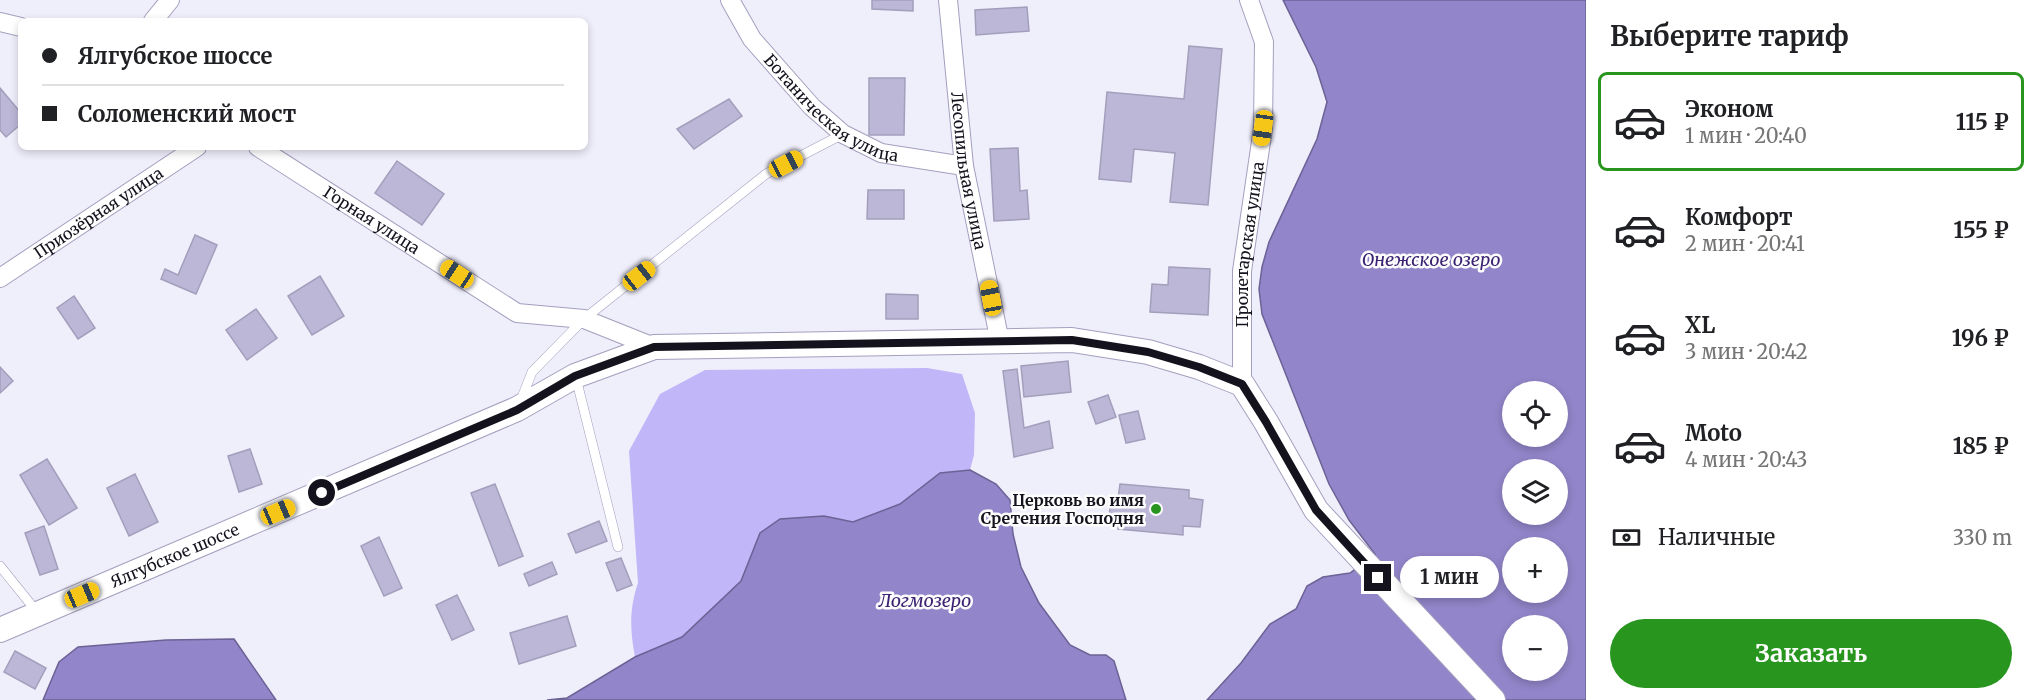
<!DOCTYPE html>
<html lang="ru">
<meta charset="utf-8">
<style>
:root{--surface:#fff;--page:#f6f6f6;--text:#202124;--muted:#757577;--line:#e0e0e0;--accent:#28951f}
body{margin:0;font-family:Merriweather,serif;background:var(--page);color:var(--text);height:100vh;display:flex;flex-direction:column;font-size:22px;white-space:nowrap}
*{box-sizing:border-box;margin:0}
p{font-size:20px;color:var(--muted)}
.icon{flex:none;width:33px;height:33px;fill:none;stroke:currentColor;stroke-width:2;stroke-linecap:round;stroke-linejoin:round}
.map{position:relative;flex:1;overflow:hidden}
.details{display:flex;flex-direction:column;background:var(--surface);width:450px}
.details>*{flex:none}
.hud{position:absolute;left:18px;top:18px;width:570px;height:132px;border-radius:9px;box-shadow:0 3px 9px #0003;display:grid;align-content:center;height:132px;padding:0 24px;background:var(--surface)}
.fabs{position:absolute;left:1502px;top:381px;display:grid;gap:12px}
.fabs a{display:grid;place-items:center;width:66px;height:66px;border-radius:50%;background:var(--surface);box-shadow:0 3px 9px #0003;font-size:30px}
.end{position:absolute;width:27px;height:27px;margin:-14px;border:8px solid #14121d;background:#fff;box-shadow:0 0 0 3px #fff}
.from{border-radius:50%}
.bubble{position:absolute;height:42px;border-radius:21px;background:var(--surface);box-shadow:0 3px 9px #0003;font-size:20px;font-weight:700;line-height:42px;text-align:center}
.car{position:absolute;width:18px;height:36px;margin:-18px -9px;border-radius:8px;box-shadow:0 0 4px 2px #0007;background:linear-gradient(#f5c518 24%,#345 0 40%,#f5c518 0 76%,#345 0 86%,#f5c518 0)}
.hud b{display:flex;align-items:center;gap:21px;height:57px;font-size:22px}
.hud b+b{border-top:2px solid var(--line)}
.hud i{width:15px;height:15px;background:var(--text)}
ul{padding:0;list-style:none}
li{display:flex;align-items:center;gap:18px;height:99px;margin:0 12px 9px;padding:0 12px;border:3px solid transparent;border-radius:9px}
li div{flex:1}
li b{display:block;font-size:22px}
li em{font-style:normal;font-weight:700}
li.active{border-color:var(--accent)}
li>.icon{width:54px;height:54px;stroke-width:1.5}
h2{padding:0 24px;font-size:27px;line-height:72px}
.pay{display:flex;align-items:center;gap:15px;height:66px;padding:0 24px;font-size:22px}
.pay p{margin-inline-start:auto}
.cta{display:flex;gap:12px;margin-top:auto;padding:12px 24px}
.cta a{flex:1;height:69px;border-radius:36px;background:var(--accent);color:#fff;font-size:24px;font-weight:700;line-height:69px;text-align:center}
main{display:flex;flex:1;min-height:0}
.map>svg:first-child{display:block}
.green{fill:#c1b6f8}
.water{fill:#9285c9;stroke:#6c6295;stroke-width:1.5;fill-rule:evenodd}
.building{fill:#bcb7d6;stroke:#a29ebc;stroke-width:1.5}
.lines{fill:none;stroke-linecap:round;stroke-linejoin:round}
.service-casing{stroke:#a49fbe;stroke-width:10}
.minor-casing{stroke:#a49fbe;stroke-width:20}
.tertiary-casing{stroke:#a49fbe;stroke-width:26}
.service{stroke:#fff;stroke-width:9}
.minor{stroke:#fff;stroke-width:18}
.tertiary{stroke:#fff;stroke-width:24}
.route{stroke:#14121d;stroke-width:8}
.poi-dot{fill:#28951f;stroke:#fdfdfd;stroke-width:2}
.labels{text-anchor:middle;stroke-width:5;stroke-linejoin:round;paint-order:stroke}
.street-label{font-size:16px;fill:#14121d;stroke:#fdfdfd}
.poi-label{font-size:16px;font-weight:bold;fill:#14121d;stroke:#fdfdfd;text-anchor:end}
.water-label{font-size:18px;font-style:italic;fill:#3b2273;stroke:#fdfdfd}
</style>
<main>
<div class="map">
<svg width="1586" height="700" viewBox="0 0 1586 700">
<rect width="100%" height="100%" fill="#efeefb"/>
<path class="green" d="M927,368L962,374L975,413L974,455L970,470L940,473L900,504L853,522L824,516L760,533L742,581L718,604L682,637L635,657C630,631 629,609 638,583L629,451L660,394L705,370Z"/>
<g class="water">
<path d="M1283,0H1586V700H1207L1241,663L1270,624L1296,609L1307,586L1323,577L1350,573L1375,554L1349,520L1329,484L1262,314L1259,289L1262,267L1269,242L1317,139L1327,102L1316,67ZM1512,392H1557V436H1512ZM1512,470H1557V514H1512ZM1512,548H1557V592H1512ZM1512,626H1557V670H1512Z"/>
<path d="M970,470L996,484L1010,500L1013,534L1021,567L1039,603L1070,645L1090,655H1106L1114,661L1126,700H547L567,698L635,657L682,637L741,581L760,533L780,519L824,516L853,522L900,504L940,473Z"/>
<path d="M234,639L276,700H43L59,662L78,647L166,640Z"/>
</g>
<g class="building">
<path d="M872,0H913V11L872,9Z"/>
<path d="M1027,7L1029,31L976,35L975,10Z"/>
<path d="M1189,46L1222,49L1208,205L1170,202L1175,153L1134,149L1131,182L1099,179L1107,92L1184,99Z"/>
<path d="M869,78H905L904,135H869Z"/>
<path d="M0,88L21,113V124L6,137L0,130Z"/>
<path d="M729,99L742,116L694,149L677,129Z"/>
<path d="M1018,148L1020,191L1027,190L1029,219L994,221L990,149Z"/>
<path d="M397,161L444,194L422,225L375,193Z"/>
<path d="M868,190H904V219H867Z"/>
<path d="M195,235L217,245L196,294L161,279L165,269L178,275Z"/>
<path d="M1169,267L1210,269L1208,315L1150,312L1152,284L1168,285Z"/>
<path d="M320,276L344,316L312,335L288,296Z"/>
<path d="M886,294L918,295V319H886Z"/>
<path d="M74,296L95,328L78,339L57,308Z"/>
<path d="M256,309L277,338L247,360L226,330Z"/>
<path d="M1068,361L1071,392L1024,397L1021,366Z"/>
<path d="M0,367L13,381L0,393Z"/>
<path d="M1017,369L1024,428L1049,421L1053,448L1014,457L1003,371Z"/>
<path d="M1108,395L1116,417L1096,424L1088,402Z"/>
<path d="M1138,411L1145,439L1126,443L1119,415Z"/>
<path d="M250,449L262,484L239,492L228,456Z"/>
<path d="M47,459L77,508L49,525L20,475Z"/>
<path d="M135,474L158,522L129,536L107,488Z"/>
<path d="M495,484L523,556L499,566L471,493Z"/>
<path d="M1120,484L1189,490V498L1203,500L1200,527L1183,526V535L1118,529L1119,519L1109,518L1111,498L1118,499Z"/>
<path d="M599,521L607,541L576,553L568,534Z"/>
<path d="M44,526L58,569L40,575L25,533Z"/>
<path d="M379,537L402,588L384,596L361,546Z"/>
<path d="M621,558L632,585L617,591L606,563Z"/>
<path d="M552,562L557,574L529,586L524,574Z"/>
<path d="M457,595L474,630L452,640L436,605Z"/>
<path d="M567,616L576,646L519,664L510,633Z"/>
<path d="M15,651L46,668L35,689L4,672Z"/>
</g>
<g class="lines">
<defs>
<g id="service">
<path d="M576,378L618,547"/>
<path d="M521,400L532,372L584,319L766,174L843,134"/>
<path d="M0,566L37,612"/>
</g>
<g id="minor">
<path id="s1" d="M730,0L752,39L812,107L843,134L881,153L964,166"/>
<path id="s2" d="M948,0L964,166L1000,342"/>
<path d="M153,21L170,0"/>
<path d="M0,22L21,27"/>
<path id="s3" d="M258,147L517,313L584,319L654,347"/>
<path id="s4" d="M0,278L197,147"/>
<path id="s5" d="M1242,384V271L1263,128L1264,42L1249,0"/>
</g>
<g id="tertiary">
<path id="s6" d="M0,630L517,409L575,376L654,347L1072,340L1148,352L1199,367L1242,384L1266,422L1316,510L1493,700"/>
</g>
</defs>
<use href="#service" class="service-casing"/>
<use href="#minor" class="minor-casing"/>
<use href="#tertiary" class="tertiary-casing"/>
<use href="#service" class="service"/>
<use href="#minor" class="minor"/>
<use href="#tertiary" class="tertiary"/>
</g>
<g class="lines">
<path class="route" d="M322,493L517,410L575,376L654,347L1072,340L1148,352L1199,367L1242,384L1266,422L1316,510L1378,578"/>
</g>
<circle class="poi-dot" cx="1156" cy="509" r="6"/>
<g class="labels">
<g class="street-label">
<text dy="6" stroke="none"><textPath href="#s1" startOffset="152">Ботаническая улица</textPath></text>
<text dy="6" stroke="none"><textPath href="#s2" startOffset="172">Лесопильная улица</textPath></text>
<text dy="6" stroke="none"><textPath href="#s4" startOffset="118">Приозёрная улица</textPath></text>
<text dy="6" stroke="none"><textPath href="#s3" startOffset="135">Горная улица</textPath></text>
<text dy="6" stroke="none"><textPath href="#s5" startOffset="140">Пролетарская улица</textPath></text>
<text dy="6" stroke="none"><textPath href="#s6" startOffset="190">Ялгубское шоссе</textPath></text>
</g>
<g class="poi-label">
<text x="1144" y="506">Церковь во имя<tspan x="1144" dy="18">Сретения Господня</tspan></text>
</g>
<g class="water-label">
<text x="1431" y="266">Онежское озеро</text>
<text x="925" y="607">Логмозеро</text>
</g>
</g>
</svg>
<div class="fabs">
<a><svg class="icon" aria-label="locate" viewBox="0 0 24 24"><circle cx="12" cy="12" r="6"/><path d="M12 2v4M12 18v4M2 12h4M18 12h4"/></svg></a>
<a><svg class="icon" aria-label="layers" viewBox="0 0 24 24"><path d="M12 4l9 5-9 5-9-5zM3 14l9 5 9-5"/></svg></a>
<a>+</a>
<a>−</a>
</div>
<i class="end from" style="left:322px;top:493px"></i>
<i class="end" style="left:1378px;top:578px"></i>
<div class="bubble" style="left:1400px;top:556px;width:99px">1 мин</div>
<i class="car" style="left:1263px;top:128px;rotate:188deg"></i>
<i class="car" style="left:786px;top:164px;rotate:62deg"></i>
<i class="car" style="left:457px;top:274px;rotate:303deg"></i>
<i class="car" style="left:639px;top:276px;rotate:52deg"></i>
<i class="car" style="left:991px;top:298px;rotate:349deg"></i>
<i class="car" style="left:278px;top:512px;rotate:67deg"></i>
<i class="car" style="left:82px;top:595px;rotate:67deg"></i>
<div class="hud">
<b><i class="from"></i>Ялгубское шоссе</b>
<b><i></i>Соломенский мост</b>
</div>
</div>
<section class="details">
<h2>Выберите тариф</h2>
<ul>
<li class="active"><svg class="icon" aria-label="car" viewBox="0 0 24 24"><path d="M5 17H2v-5l4-1 3-4h7l3 4 3 1v5h-3M9 17h6M6 11h13"/><circle cx="7" cy="17" r="2"/><circle cx="17" cy="17" r="2"/></svg><div><b>Эконом</b><p>1 мин · 20:40</p></div><em>115 ₽</em></li>
<li><svg class="icon" aria-label="car" viewBox="0 0 24 24"><path d="M5 17H2v-5l4-1 3-4h7l3 4 3 1v5h-3M9 17h6M6 11h13"/><circle cx="7" cy="17" r="2"/><circle cx="17" cy="17" r="2"/></svg><div><b>Комфорт</b><p>2 мин · 20:41</p></div><em>155 ₽</em></li>
<li><svg class="icon" aria-label="car" viewBox="0 0 24 24"><path d="M5 17H2v-5l4-1 3-4h7l3 4 3 1v5h-3M9 17h6M6 11h13"/><circle cx="7" cy="17" r="2"/><circle cx="17" cy="17" r="2"/></svg><div><b>XL</b><p>3 мин · 20:42</p></div><em>196 ₽</em></li>
<li><svg class="icon" aria-label="car" viewBox="0 0 24 24"><path d="M5 17H2v-5l4-1 3-4h7l3 4 3 1v5h-3M9 17h6M6 11h13"/><circle cx="7" cy="17" r="2"/><circle cx="17" cy="17" r="2"/></svg><div><b>Moto</b><p>4 мин · 20:43</p></div><em>185 ₽</em></li>
</ul>
<div class="pay"><svg class="icon" aria-label="cash" viewBox="0 0 24 24"><path d="M3 7h18v10H3z"/><circle cx="12" cy="12" r="2"/></svg>Наличные<p>330 m</p></div>
<div class="cta"><a>Заказать</a></div>
</section>
</main>
